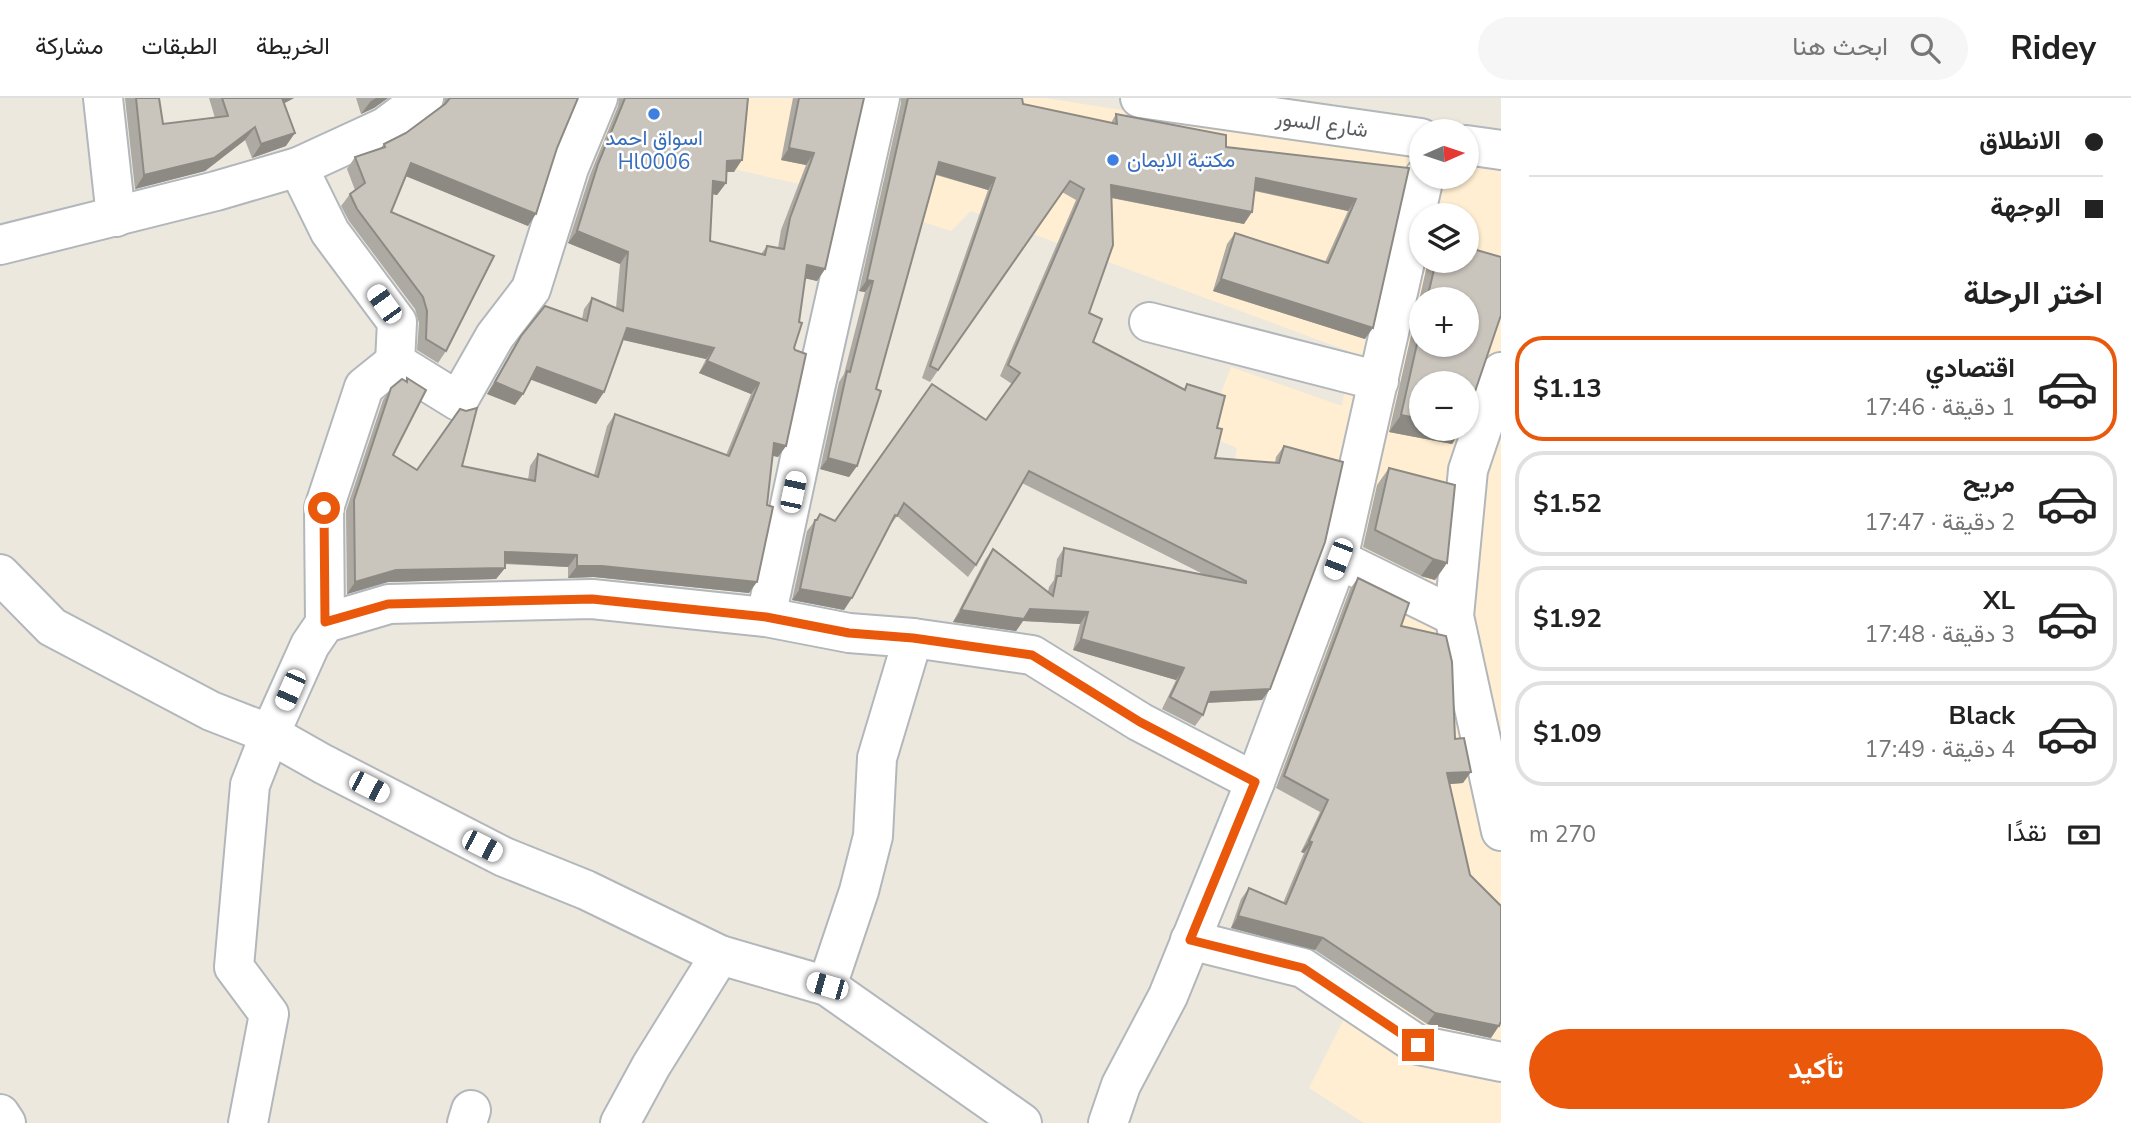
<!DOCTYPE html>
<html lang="ar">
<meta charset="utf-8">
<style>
:root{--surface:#fff;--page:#f6f6f6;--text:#222;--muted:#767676;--line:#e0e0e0;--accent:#ea580c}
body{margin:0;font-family:"Nunito Sans",Vazirmatn,sans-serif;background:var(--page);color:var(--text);direction:rtl;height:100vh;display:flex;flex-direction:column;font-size:26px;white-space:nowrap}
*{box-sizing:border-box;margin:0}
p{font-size:23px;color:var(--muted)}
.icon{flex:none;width:38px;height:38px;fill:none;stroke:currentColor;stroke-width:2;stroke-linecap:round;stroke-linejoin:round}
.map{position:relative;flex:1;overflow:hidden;direction:ltr}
.details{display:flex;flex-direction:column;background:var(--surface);width:630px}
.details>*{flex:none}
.hud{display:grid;align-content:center;height:154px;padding:0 28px;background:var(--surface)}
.needle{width:46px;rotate:87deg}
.tools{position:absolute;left:1409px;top:21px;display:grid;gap:14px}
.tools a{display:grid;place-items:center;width:70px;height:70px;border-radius:50%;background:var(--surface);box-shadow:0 2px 5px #0004;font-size:35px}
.end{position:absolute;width:32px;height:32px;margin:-16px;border:9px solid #ea580c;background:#fff;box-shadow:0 0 0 4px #fff}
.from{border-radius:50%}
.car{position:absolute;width:21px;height:42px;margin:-21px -10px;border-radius:9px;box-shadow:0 0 5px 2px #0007;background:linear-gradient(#fff 24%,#345 0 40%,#fff 0 76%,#345 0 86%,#fff 0)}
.hud b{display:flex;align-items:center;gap:24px;height:66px;font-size:26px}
.hud b+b{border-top:2px solid var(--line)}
.hud i{width:18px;height:18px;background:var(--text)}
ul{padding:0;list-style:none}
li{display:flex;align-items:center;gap:21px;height:105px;margin:0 14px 10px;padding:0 14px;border:4px solid var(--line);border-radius:28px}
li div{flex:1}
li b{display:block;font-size:26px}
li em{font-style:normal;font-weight:700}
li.current{border-color:var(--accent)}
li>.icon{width:63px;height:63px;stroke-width:1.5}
h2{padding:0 28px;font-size:32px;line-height:84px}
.pay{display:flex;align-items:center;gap:18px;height:77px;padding:0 28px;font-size:26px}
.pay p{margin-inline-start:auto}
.action{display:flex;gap:14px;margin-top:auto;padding:14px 28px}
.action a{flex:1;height:80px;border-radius:42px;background:var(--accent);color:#fff;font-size:28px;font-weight:700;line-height:80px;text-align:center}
header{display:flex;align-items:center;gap:42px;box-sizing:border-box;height:98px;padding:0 35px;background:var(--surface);border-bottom:2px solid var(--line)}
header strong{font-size:33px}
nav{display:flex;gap:38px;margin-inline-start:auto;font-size:24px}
.search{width:490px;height:63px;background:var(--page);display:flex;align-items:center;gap:18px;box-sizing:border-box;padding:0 24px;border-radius:38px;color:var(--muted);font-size:26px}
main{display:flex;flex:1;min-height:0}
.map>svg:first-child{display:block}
.commercial{fill:#ffeed1;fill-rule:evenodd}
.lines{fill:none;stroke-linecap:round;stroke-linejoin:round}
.minor-casing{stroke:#b2b7bb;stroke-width:42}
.minor{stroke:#fff;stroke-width:38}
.wall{fill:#ada9a3;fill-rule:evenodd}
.shaded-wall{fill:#8d8a84}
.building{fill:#c9c5bd;stroke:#8d8a84;stroke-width:2}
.route{stroke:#ea580c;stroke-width:9}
.shop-dot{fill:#3f7fe0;stroke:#fff;stroke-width:2.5}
.labels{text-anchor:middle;stroke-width:5;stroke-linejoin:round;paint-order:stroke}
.street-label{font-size:21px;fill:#585d61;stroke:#fff}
.shop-label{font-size:21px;fill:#366cbe;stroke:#fff}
</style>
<header>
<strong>Ridey</strong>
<div class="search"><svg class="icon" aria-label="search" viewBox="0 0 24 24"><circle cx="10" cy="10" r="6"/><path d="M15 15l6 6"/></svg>ابحث هنا</div>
<nav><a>الخريطة</a><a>الطبقات</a><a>مشاركة</a></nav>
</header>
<main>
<section class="details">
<div class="hud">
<b><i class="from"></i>الانطلاق</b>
<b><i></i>الوجهة</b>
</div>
<h2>اختر الرحلة</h2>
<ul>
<li class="current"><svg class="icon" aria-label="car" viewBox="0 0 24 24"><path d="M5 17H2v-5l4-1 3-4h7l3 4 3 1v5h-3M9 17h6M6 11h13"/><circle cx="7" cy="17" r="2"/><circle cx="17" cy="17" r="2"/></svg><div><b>اقتصادي</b><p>1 دقيقة · 17:46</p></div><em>$1.13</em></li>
<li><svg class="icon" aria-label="car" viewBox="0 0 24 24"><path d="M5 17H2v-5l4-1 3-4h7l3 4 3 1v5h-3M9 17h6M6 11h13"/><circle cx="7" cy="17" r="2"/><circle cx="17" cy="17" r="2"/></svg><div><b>مريح</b><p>2 دقيقة · 17:47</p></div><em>$1.52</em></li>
<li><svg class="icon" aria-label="car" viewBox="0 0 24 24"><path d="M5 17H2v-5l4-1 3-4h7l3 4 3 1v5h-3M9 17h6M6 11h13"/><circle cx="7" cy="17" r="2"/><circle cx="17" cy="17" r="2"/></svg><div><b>XL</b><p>3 دقيقة · 17:48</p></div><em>$1.92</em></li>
<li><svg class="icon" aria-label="car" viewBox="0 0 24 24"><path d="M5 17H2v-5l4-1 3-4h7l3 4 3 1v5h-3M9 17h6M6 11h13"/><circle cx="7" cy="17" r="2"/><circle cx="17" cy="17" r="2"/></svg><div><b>Black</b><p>4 دقيقة · 17:49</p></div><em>$1.09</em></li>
</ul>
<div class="pay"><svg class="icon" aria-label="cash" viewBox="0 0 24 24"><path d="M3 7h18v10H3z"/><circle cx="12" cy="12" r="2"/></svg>نقدًا<p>270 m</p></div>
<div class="action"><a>تأكيد</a></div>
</section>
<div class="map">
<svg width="1501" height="1025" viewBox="0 0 1501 1025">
<rect width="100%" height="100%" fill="#ede8de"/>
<path class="commercial" d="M454,0H1045L1421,59V79H1466L1467,66L1501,71V1025H1364L1309,990L1382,846L1385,716L1244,662L1314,459L1225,409L1237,350L1205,337L1231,269L1342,308L1351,254L971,113L951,133L821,91L725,69L647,60L533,37ZM1421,117H1466V163H1421ZM1421,201H1466V247H1421ZM1421,285H1466V331H1421Z"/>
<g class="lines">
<defs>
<g id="minor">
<path d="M103,0L116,119"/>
<path d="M1140,0L1421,40"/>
<path d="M1466,47L1501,52"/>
<path d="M298,69L330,134L397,224L395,264"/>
<path d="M0,147L216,93L298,69L385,29L424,0"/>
<path d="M1149,224L1379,283"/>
<path d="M1501,274L1468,372L1454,518L1501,733"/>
<path d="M1338,461L1454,518"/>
<path d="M0,476L52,529L211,613L270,636L323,666L504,759L586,792L720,857L827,888L1022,1025"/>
<path d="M766,519L814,295L880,0"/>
<path d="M325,525L324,410L364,289L395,264L458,303L495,238L531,191L569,70L598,0"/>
<path d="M1190,842L1303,870L1418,947L1501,964"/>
<path d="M827,888L859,793L873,738L877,660L913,540"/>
<path d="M0,1016L6,1025"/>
<path d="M248,1025L269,916L234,869L250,687L270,636L310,547L325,525L389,506L592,501L766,519L849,535L913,540L1032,557L1140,624L1255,684"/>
<path d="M467,1025L471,1012"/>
<path d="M620,1025L651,968L720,857"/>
<path d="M1108,1025L1121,987L1168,898L1255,684L1338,461L1424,79"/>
</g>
</defs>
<use href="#minor" class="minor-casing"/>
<use href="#minor" class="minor"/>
</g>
<g class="wall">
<path d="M125,0H159L163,26L215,20L209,0H294L284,5L286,48L252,60L245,42L205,73L135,91Z"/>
<path d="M356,0H388L374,10L361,16Z"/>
<path d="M445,0H578L557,50L528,128L406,78L391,114L446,253L438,265L417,252L419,225L415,211L349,123L341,108L350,96L355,92L347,71L355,59L380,51L384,46L406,35L444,6Z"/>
<path d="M619,0H748L734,74H726V85L717,97L713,96L710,143L761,156L767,148L778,150L781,132L806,67L781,62L793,0H864L825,171L817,183L805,180L794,250L786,348L778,359L773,358L749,495L594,479L568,480V469L505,466V470L496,481L388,484L347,496L346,413L383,302L391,290L405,283L407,280L393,357L417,372L462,368L528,382L530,368L538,356L594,377L607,328L615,316L726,357L751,296L699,275L706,261L623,242L604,294L596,306L531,281L523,296L515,307L487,296L513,250L521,238L582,221L584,211L592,200L616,210L620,166L568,145L590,77L618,8Z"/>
<path d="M901,0H1022L1023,6L1111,25L1116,16L1226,49L1409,70L1365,241L1213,193L1227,146L1235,135L1325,164L1348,113L1254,93L1244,126L1111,100L1089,215L1093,244L1184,291L1187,286L1217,330L1215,360L1275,365L1276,359L1284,348L1270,591L1262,602L1207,605L1203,617L1195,628L1162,611L1176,582L1073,552L1080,526L1023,523L1016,533L953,524L985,462L993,451L1048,494L1049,489L1054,482L1057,461L1064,450L1203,476L1022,385L976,467L968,479L897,418L889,429L844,512L792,502L807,433L820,416L835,423L986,322L1012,286L1000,278L1076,102L1062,94L930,284L922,280L988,92L936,77L876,291L857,368L849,379L820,371L839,284L844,276L865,194L859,193L901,5Z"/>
<path d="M1466,149L1501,159V217L1466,320V285H1421V331H1462L1452,346L1389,334L1428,163H1466ZM1421,201H1466V247H1421Z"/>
<path d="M1389,370L1447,465L1435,482L1421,478L1363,449L1377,387Z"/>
<path d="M1358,480L1401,528L1455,641L1463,685L1449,686L1491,940L1427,926L1315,852L1231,830L1241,801L1249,790L1283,805L1304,755L1301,754L1320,714L1276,690L1350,491Z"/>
</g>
<g class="shaded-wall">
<path d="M280,0H294L272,12Z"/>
<path d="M376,0H388L374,10L361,16L371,3Z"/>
<path d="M255,29L245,42L205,73L135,91L144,77Z"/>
<path d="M295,35L286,48L252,60L261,46Z"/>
<path d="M789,50L814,55L806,67L781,62Z"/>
<path d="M742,62L734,74H719L727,63Z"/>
<path d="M939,64L995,80L988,92L932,75Z"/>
<path d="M411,65L536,116L528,128L403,77Z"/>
<path d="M1256,80L1356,101L1348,113L1248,91Z"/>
<path d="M713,83L726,85L717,97L705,95Z"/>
<path d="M1111,87L1252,114L1244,126L1103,98Z"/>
<path d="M577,133L628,154L620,166L568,145Z"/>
<path d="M807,167L825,171L817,183L799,179Z"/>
<path d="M1221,181L1373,230L1365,241L1213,193Z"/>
<path d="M867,182L873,183L865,194L859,193Z"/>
<path d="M627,230L714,250L706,261L619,241Z"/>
<path d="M707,263L759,285L751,296L699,275Z"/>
<path d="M537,269L604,294L596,306L529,281Z"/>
<path d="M495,284L523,296L515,307L487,296Z"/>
<path d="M1401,317L1421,321V331H1462L1452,346L1389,334Z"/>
<path d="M774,345L786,348L778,359L766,356Z"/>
<path d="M828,360L857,368L849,379L820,371Z"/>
<path d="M505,454L577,457L568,469L497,465Z"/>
<path d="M1433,461L1447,465L1435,482L1421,478Z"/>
<path d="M577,468H602L757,484L749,495L594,479L568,480Z"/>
<path d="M505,470L496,481L388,484L347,496L355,484L396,472Z"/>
<path d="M800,491L852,500L844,512L792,502Z"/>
<path d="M1030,511L1088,514L1080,526L1023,523L1016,533L953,524L961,512Z"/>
<path d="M1081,541L1184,570L1176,582L1073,552Z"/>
<path d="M1270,591L1262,602L1203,605L1211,594Z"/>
<path d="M1471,674L1463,685L1439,687L1447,675Z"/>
<path d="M1309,743L1312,744L1304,755L1301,754Z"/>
<path d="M1238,818L1323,840L1315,852L1231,830Z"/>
<path d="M1435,915L1499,928L1491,940L1427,926Z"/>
</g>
<g class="building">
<path d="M136,0H159L163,26L228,18L222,0H282L295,35L261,46L255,29L214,60L144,77Z"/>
<path d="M450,0H578L557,50L536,116L411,65L391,114L494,158L446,253L426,241L427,213L423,199L357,111L350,96L365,85L355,59L385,49L384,46L406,35L445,6Z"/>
<path d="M625,0H748L742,62L727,63L726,85L713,83L710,143L765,157L767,148L784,151L790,120L814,55L789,50L799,0H864L825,171L807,167L799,224L802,225L794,250L795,252L806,256L786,348L774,345L767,407L773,409L757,484L602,468H577V457L505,454V470L396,472L355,484L354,402L391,290L402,281L407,284V280L426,292L393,357L417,372L460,311L466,313L477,310L462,368L535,383L538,356L598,379L615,316L729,358L759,285L707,263L714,250L627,230L604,294L537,269L523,296L495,284L521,238L545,208L587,223L592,200L623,213L628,154L577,133L598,66Z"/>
<path d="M908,0H1022L1023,6L1117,26L1116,16L1226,37V49L1409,70L1373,230L1221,181L1235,135L1328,165L1356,101L1256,80L1252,114L1111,87L1113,147L1089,215L1102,221L1093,244L1185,292L1187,286L1225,298L1217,330L1222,331L1215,360L1279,365L1284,348L1343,364L1325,444L1270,591L1211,594L1203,617L1170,599L1184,570L1081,541L1088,514L1030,511L1024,521L961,512L993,451L1053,498L1057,478H1061L1064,450L1246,485V483L1029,373L976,467L904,405L897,418L895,417L852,500L800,491L815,422H817L820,416L835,423L932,286L986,322L1020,275L1008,267L1084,91L1070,83L938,272L930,268L995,80L939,64L876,291L881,293L857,368L828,360L847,273L850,274L873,183L867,182Z"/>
<path d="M1466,149L1501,159V217L1466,320V285H1421V321L1401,317L1421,228V247H1466V201H1427L1436,163H1466Z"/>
<path d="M1389,370L1455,387L1447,465L1433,461L1375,432Z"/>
<path d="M1358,480L1409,505L1401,528L1446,538L1452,564L1455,641L1464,640L1471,674L1447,675L1470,777L1501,808V923L1499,928L1435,915L1323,840L1238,818L1249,790L1286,806L1312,744L1309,743L1328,702L1284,678Z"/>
</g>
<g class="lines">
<path class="route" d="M324,410L325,524L388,506L592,501L766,519L849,535L913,540L1032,557L1140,624L1255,684L1190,842L1303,870L1418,947"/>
</g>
<g class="shop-dot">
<circle cx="654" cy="16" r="7"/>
<circle cx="1113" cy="62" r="7"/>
</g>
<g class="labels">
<g class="street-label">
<text transform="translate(1322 26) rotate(8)" y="7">شارع السور</text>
</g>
<g class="shop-label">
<text x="654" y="47">اسواق احمد<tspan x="654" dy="24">Hl0006</tspan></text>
<text x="1127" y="69" text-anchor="start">مكتبة الايمان</text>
</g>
</g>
</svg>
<div class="tools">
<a><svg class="needle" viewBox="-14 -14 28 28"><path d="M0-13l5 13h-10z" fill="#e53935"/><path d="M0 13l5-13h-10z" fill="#767676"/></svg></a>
<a><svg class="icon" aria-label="layers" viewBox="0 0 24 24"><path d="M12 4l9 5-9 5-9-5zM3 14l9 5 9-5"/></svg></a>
<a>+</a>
<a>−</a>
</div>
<i class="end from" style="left:324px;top:410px"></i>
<i class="end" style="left:1418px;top:947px"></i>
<i class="car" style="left:384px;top:206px;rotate:324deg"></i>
<i class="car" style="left:793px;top:394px;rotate:12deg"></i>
<i class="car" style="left:1338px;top:461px;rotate:201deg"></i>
<i class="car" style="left:290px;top:592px;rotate:204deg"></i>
<i class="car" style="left:369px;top:689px;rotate:117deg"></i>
<i class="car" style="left:482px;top:748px;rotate:117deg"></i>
<i class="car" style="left:827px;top:888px;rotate:286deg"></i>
</div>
</main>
